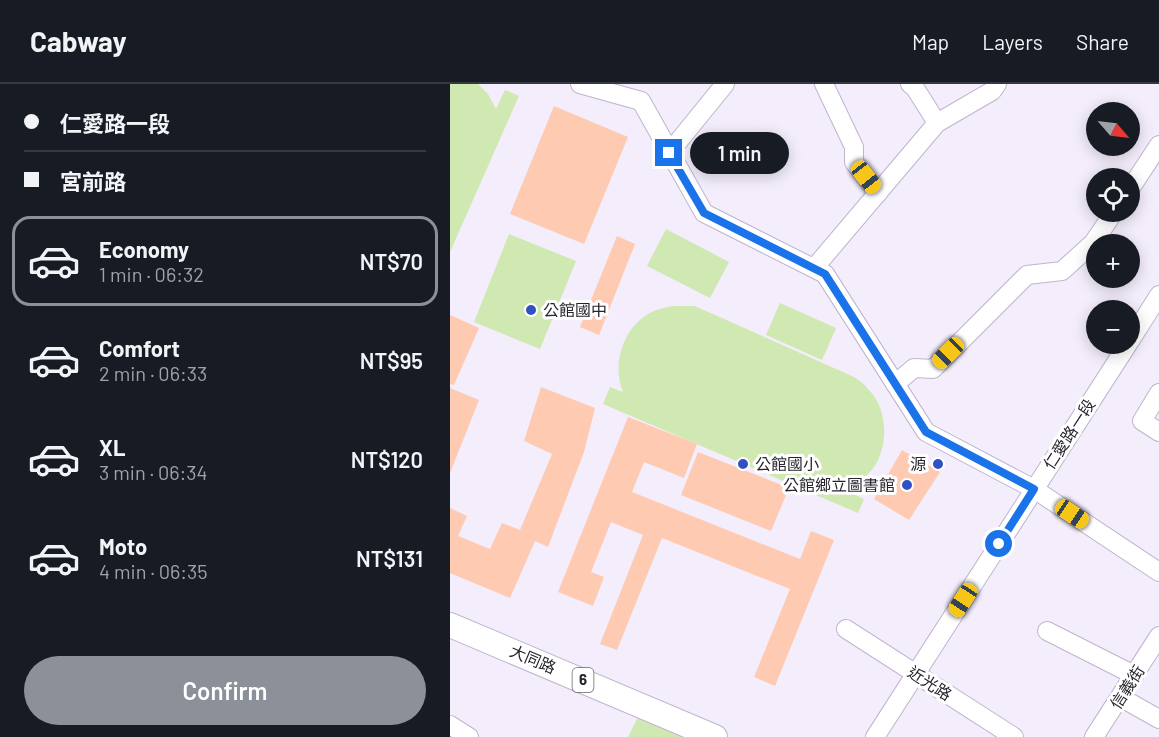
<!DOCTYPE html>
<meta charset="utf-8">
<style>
:root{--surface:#171b24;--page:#20242c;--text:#f1f3f6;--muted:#9ea1a6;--line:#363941;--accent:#8c9099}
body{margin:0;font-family:Barlow,"Noto Sans TC",sans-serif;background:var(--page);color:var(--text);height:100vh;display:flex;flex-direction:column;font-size:22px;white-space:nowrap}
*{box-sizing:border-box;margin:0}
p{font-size:20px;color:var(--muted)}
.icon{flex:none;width:33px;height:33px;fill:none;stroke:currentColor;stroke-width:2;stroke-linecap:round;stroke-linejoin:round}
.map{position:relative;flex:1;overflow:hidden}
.panel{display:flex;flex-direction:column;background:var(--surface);width:450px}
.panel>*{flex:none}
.hud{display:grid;align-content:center;height:132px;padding:0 24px;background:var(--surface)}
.needle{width:39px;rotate:118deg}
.buttons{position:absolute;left:636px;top:18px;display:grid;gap:12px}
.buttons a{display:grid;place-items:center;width:54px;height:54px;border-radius:50%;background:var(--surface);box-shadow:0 3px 15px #0003;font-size:30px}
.end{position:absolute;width:27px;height:27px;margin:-14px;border:8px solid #1a73e8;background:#fff;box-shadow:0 0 0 3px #fff}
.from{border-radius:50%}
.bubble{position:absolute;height:42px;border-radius:21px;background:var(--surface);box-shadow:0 3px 15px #0003;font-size:20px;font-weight:600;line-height:42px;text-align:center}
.car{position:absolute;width:18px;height:36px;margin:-18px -9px;border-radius:8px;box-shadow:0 0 4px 2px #0007;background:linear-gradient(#f5c518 24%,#345 0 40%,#f5c518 0 76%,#345 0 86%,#f5c518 0)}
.hud b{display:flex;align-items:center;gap:21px;height:57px;font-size:22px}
.hud b+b{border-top:2px solid var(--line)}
.hud i{width:15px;height:15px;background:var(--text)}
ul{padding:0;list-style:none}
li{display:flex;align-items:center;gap:18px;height:90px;margin:0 12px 9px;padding:0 12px;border:3px solid transparent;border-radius:18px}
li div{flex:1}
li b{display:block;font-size:22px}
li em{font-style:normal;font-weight:600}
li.selected{border-color:var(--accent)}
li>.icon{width:54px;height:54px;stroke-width:1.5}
.action{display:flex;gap:12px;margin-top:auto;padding:12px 24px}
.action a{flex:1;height:69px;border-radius:36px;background:var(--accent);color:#fff;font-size:24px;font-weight:600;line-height:69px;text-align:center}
header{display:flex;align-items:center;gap:36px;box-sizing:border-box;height:84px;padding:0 30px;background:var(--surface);border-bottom:2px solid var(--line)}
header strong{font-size:28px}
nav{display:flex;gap:33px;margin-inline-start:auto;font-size:21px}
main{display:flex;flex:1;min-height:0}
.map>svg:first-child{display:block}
.green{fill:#d0e8b2}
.building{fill:#fecbb2}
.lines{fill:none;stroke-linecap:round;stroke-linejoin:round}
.minor-casing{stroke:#beb5cd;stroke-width:20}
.major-casing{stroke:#beb5cd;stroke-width:26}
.minor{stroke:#fff;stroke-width:18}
.major{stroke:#fff;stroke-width:24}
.route{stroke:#1a73e8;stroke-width:8}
.poi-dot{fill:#3051c2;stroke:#fff;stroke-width:2}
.labels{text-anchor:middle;stroke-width:6;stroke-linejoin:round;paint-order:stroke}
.shield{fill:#fff;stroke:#68666c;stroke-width:1.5}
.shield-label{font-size:15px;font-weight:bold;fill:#28242d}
.poi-label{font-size:16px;fill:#28242d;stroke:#fff;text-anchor:start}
.street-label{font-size:16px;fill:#28242d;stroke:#fff}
</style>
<header>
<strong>Cabway</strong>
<nav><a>Map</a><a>Layers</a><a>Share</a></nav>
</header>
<main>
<section class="panel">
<div class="hud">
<b><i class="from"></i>仁愛路一段</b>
<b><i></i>宮前路</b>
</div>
<ul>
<li class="selected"><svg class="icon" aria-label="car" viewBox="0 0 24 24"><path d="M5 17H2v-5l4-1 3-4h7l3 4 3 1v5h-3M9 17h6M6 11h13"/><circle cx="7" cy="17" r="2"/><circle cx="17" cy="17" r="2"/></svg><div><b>Economy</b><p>1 min · 06:32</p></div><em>NT$70</em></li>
<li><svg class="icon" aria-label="car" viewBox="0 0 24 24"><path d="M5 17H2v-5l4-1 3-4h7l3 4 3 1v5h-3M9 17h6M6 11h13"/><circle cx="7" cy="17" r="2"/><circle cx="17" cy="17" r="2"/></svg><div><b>Comfort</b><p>2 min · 06:33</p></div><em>NT$95</em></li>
<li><svg class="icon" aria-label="car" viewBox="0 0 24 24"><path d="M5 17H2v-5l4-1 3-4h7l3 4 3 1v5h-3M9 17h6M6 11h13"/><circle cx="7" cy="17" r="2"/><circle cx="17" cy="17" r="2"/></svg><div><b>XL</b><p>3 min · 06:34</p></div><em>NT$120</em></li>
<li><svg class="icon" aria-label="car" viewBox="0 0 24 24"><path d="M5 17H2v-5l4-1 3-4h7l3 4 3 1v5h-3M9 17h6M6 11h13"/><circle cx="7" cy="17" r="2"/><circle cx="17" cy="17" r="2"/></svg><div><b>Moto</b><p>4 min · 06:35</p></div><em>NT$131</em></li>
</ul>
<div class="action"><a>Confirm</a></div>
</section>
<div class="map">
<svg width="709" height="653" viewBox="0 0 709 653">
<rect width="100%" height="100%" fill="#f3edfc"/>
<g class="green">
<path d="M0,0H28L38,10L46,25L55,6L69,12L0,168Z"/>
<path d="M216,145L279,178L260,214L197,182Z"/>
<path d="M59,150L126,177L90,265L24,238Z"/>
<path d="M330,219L386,244L372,276L316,251Z"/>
<path d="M222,222H244L263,230L404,293C409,296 414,300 418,305C438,325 439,360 424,383C416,394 406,400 395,406L414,415L408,429L153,320L160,303L173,308C161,279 174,240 204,227C210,225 216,223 222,222Z"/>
<path d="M190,629L241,653H178Z"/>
</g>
<g class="building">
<path d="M104,22L178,53L134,160L60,130Z"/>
<path d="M167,152L185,160L149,251L130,243Z"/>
<path d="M0,231L29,244L4,301L0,300Z"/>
<path d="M91,303L145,324L134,368L98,463L85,457L60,514L0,489V424L17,432L8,452L40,465L52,439L70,446L102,370L74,357Z"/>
<path d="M0,304L29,316L0,389Z"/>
<path d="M178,333L247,360L234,394L194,378L182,408L350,475L361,447L384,456L325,602L304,593L340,505L212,454L167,566L150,560L193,451L161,438L141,488L154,493L143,522L108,508Z"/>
<path d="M452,366L490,388L459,436L424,415Z"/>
<path d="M248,368L339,404L321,447L231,411Z"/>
</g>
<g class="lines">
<defs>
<g id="minor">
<path d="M130,0L191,17L254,129L375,190L476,348L584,405L709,488"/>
<path d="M374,0L404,63V78L428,109"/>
<path d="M460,0L465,4L487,39"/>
<path d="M219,69L275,0"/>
<path d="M680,105L709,61"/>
<path d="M365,183L487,39L542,7L547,0"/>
<path d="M680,257L709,211"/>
<path d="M445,300L464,284L483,285L577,191L612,187L643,159L664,128"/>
<path d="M709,309L692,337L709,348"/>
<path d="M396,545L564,653"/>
<path d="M597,547L684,591"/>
<path d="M670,613L709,635"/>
<path d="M0,641L19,653"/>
<path d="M425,653L678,260"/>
<path d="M644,653L709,552"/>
</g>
<path id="major" d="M0,541L265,653"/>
</defs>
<use href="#minor" class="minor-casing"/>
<use href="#major" class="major-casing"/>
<use href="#minor" class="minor"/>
<use href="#major" class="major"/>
</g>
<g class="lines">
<path class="route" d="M219,69L254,129L375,190L476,348L584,405L549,460"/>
</g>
<g class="poi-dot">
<circle cx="81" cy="226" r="6"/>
<circle cx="293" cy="380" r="6"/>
<circle cx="488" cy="380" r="6"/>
<circle cx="457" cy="401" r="6"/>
</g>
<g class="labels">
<rect class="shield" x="122.5" y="584" width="21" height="24" rx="4.5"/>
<g class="shield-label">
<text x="133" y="601">6</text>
</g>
<g class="poi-label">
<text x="93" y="232">公館國中</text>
<text x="305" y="386">公館國小</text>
<text x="476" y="386" text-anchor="end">源</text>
<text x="445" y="407" text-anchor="end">公館鄉立圖書館</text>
</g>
<g class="street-label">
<text transform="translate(619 350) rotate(-57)" y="6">仁愛路一段</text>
<text transform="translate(83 575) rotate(23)" y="6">大同路</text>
<text transform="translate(480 599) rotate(33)" y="6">近光路</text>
<text transform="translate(677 603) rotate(-57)" y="6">信義街</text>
</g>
</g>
</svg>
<div class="buttons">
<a><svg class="needle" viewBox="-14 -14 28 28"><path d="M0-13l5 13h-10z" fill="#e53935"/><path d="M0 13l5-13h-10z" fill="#9ea1a6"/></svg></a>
<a><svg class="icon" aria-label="locate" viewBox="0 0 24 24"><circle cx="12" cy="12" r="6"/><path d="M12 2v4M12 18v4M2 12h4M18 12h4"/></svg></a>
<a>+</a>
<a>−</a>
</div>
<i class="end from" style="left:549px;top:460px"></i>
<i class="end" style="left:219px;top:69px"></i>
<div class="bubble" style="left:240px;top:48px;width:99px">1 min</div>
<i class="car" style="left:416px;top:93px;rotate:142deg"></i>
<i class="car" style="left:498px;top:269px;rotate:225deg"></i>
<i class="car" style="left:622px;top:430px;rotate:124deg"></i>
<i class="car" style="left:513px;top:516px;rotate:213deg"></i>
</div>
</main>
